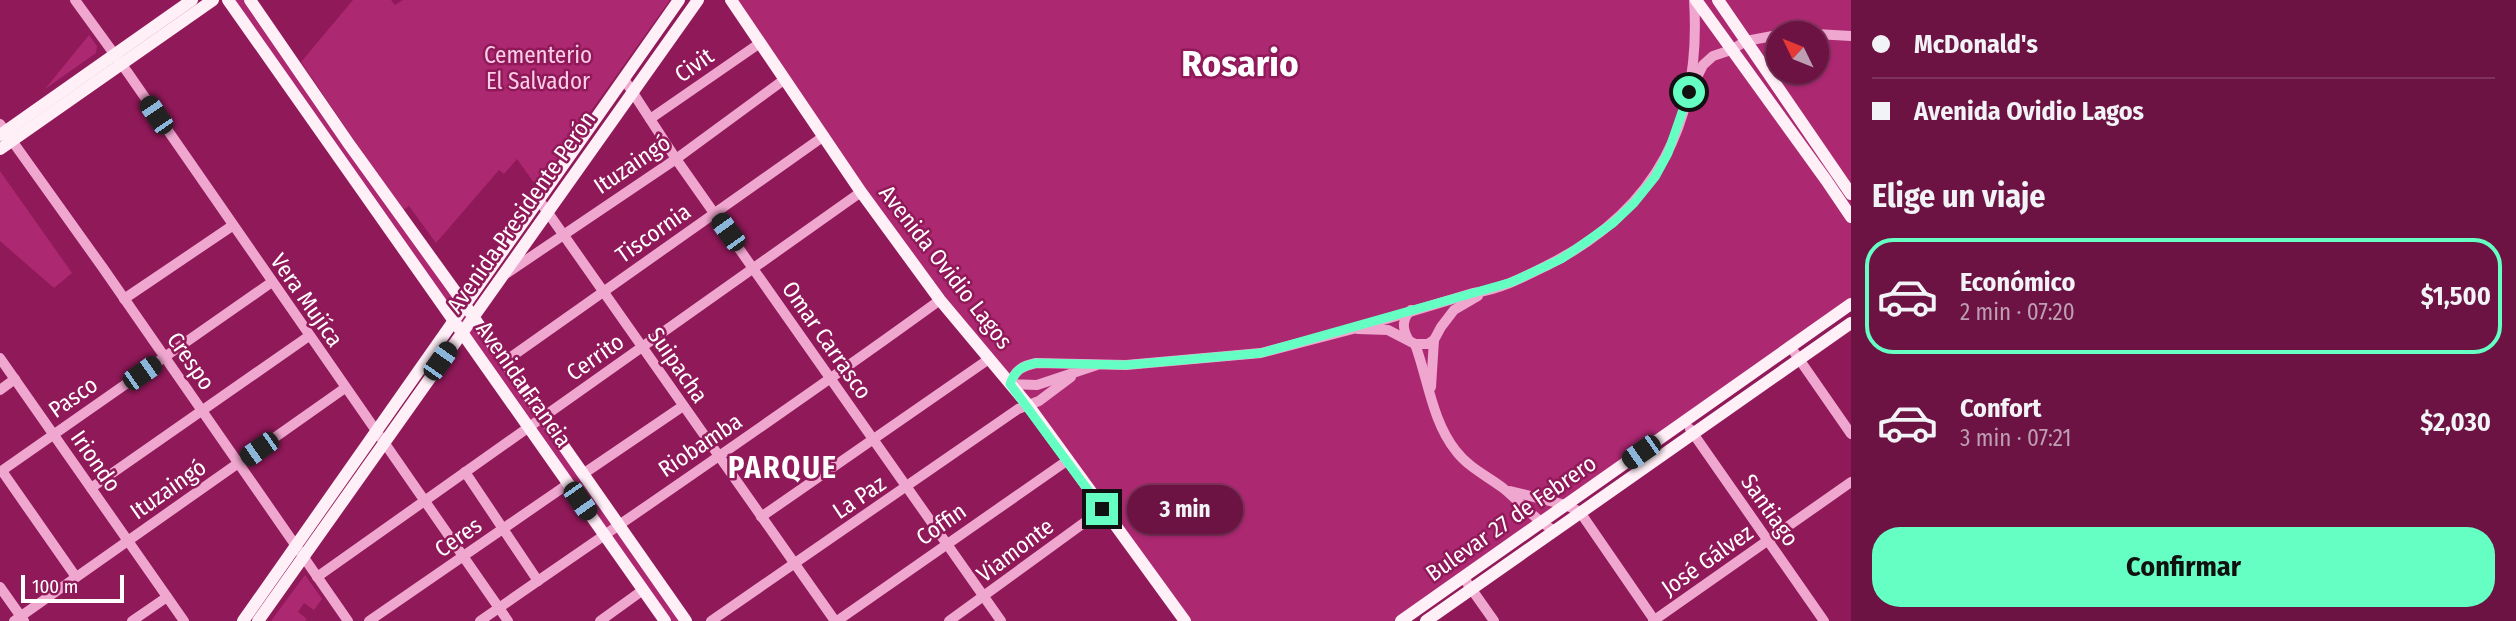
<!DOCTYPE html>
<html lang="es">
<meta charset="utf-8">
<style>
:root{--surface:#6c1343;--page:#74204e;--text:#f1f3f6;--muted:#be9eb2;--line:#7f325c;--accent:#65ffc3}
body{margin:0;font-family:"Fira Sans Condensed",sans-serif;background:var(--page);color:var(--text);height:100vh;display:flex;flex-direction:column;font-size:26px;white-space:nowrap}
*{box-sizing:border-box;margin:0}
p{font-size:23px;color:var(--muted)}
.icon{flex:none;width:38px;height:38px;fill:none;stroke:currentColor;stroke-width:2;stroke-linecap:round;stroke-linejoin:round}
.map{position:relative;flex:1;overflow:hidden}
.sheet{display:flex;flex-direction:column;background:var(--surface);width:665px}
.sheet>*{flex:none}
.hud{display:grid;align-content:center;height:154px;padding:0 21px;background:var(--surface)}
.needle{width:46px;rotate:313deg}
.tools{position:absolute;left:1766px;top:21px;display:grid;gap:14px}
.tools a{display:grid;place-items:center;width:63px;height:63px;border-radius:50%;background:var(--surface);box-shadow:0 2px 5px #0004,0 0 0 2px var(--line);font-size:35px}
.scale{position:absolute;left:21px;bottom:18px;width:103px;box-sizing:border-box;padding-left:7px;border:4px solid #fff;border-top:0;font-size:19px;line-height:24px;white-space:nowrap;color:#fff;-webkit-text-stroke:5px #901959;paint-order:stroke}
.end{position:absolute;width:32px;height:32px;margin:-16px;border:9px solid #65ffc3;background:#111;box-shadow:0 0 0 4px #111}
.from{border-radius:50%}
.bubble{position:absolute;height:49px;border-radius:24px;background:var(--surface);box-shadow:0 2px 5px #0004,0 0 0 2px var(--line);font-size:23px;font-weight:700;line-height:49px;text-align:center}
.car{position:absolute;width:21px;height:42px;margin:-21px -10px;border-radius:9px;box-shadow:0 0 5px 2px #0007;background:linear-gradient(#222 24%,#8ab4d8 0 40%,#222 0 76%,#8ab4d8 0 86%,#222 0)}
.hud b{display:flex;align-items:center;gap:24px;height:66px;font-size:26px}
.hud b+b{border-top:2px solid var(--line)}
.hud i{width:18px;height:18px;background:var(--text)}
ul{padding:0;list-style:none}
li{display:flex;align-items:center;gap:21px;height:116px;margin:0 14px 10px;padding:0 7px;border:4px solid transparent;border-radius:28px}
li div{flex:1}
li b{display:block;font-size:26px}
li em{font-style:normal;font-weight:700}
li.active{border-color:var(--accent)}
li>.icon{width:63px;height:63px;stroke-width:1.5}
h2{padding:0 21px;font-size:32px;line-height:84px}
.button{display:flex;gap:14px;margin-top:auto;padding:14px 21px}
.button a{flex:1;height:80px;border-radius:28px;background:var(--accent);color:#111;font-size:28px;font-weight:700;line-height:80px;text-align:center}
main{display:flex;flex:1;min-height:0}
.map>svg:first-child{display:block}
.green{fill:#ac2871;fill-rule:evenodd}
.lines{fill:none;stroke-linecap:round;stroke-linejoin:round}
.minor{stroke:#efa7cf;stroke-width:10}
.major{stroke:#ffeff7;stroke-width:12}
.route{stroke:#65ffc3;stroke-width:9}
.labels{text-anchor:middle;stroke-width:5;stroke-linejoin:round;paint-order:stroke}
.park-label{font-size:23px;fill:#fbcde6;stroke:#901959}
.street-label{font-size:23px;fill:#fff;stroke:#901959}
.district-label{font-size:30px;font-weight:bold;letter-spacing:2px;fill:#fff;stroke:#901959}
.town-label{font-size:37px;font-weight:bold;fill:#fff;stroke:#901959}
</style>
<main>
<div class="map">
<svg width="1851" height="621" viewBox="0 0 1851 621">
<rect width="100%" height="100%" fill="#901959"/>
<g class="green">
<path d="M228,0H250L686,621H665Z"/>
<path d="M353,0H391L395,5L403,0H670L537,187L517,159L504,174L499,170L436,243L409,206L402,211L301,62Z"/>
<path d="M731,0H1851V304L1401,621H1185L940,300ZM1778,33H1816V72H1778Z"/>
<path d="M89,35L97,46L96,53L45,89Z"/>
<path d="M0,171L72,273L54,288L0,241Z"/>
<path d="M305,575L322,599L314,610L304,603L298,612L307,619L305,621H271Z"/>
</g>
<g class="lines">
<g class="minor">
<path d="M75,0L128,73L508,621"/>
<path d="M1816,34L1851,36"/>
<path d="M624,79L676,159L1001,621"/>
<path d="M1693,85L1703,65L1713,56L1731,50L1746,41L1778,35"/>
<path d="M650,119L760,43"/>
<path d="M0,124L103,268L348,621"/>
<path d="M539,200L835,621"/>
<path d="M507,273L676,159L785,79"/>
<path d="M124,299L232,226"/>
<path d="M1358,329L1388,330L1415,344H1428L1434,340L1441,327L1454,310L1478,296"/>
<path d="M1408,339C1402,328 1402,319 1411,310"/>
<path d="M1415,344C1428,379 1432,421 1456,451C1468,467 1487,476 1503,488C1520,502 1534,519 1553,530"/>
<path d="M1790,346L1851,434"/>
<path d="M0,358L184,621"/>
<path d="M504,362L824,136"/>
<path d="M1097,365L1037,385L1010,384C1015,370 1022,366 1036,363L1126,365L1261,353L1353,329L1473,293C1499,290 1524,277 1548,265C1657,210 1702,121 1694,0"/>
<path d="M1431,387L1434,340"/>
<path d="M0,390L15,379"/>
<path d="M1690,429L1824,621"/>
<path d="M2,471L76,577"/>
<path d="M0,472L272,282"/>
<path d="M465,472L538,581"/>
<path d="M583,474L683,406"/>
<path d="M91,488L309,336"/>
<path d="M1510,491L1566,505L1580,512L1655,621"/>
<path d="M761,517L989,359"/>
<path d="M317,577L861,192"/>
<path d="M1463,577L1494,621"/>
<path d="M0,587L24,621"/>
<path d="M14,621L345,388"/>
<path d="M132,621L167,597"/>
<path d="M369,621L568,484"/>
<path d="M480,621C634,514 789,410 940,300"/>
<path d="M600,621L643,590"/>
<path d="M711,621L1018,409L1039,401L1071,377"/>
<path d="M837,621L1068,460"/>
<path d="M949,621L1103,509"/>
<path d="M1653,621L1851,482"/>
</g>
<g class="major">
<path d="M228,0L665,621"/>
<path d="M250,0L349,144L465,305L686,621"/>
<path d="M731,0L861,192L940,300L1028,405L1185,621"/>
<path d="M1696,0L1826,180L1851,217"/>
<path d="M1718,0L1851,194"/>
<path d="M0,135L192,0"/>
<path d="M0,149L213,0"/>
<path d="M243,621L679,0"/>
<path d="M258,621L698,0"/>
<path d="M1401,621L1851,304"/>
<path d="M1426,621L1851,323"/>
</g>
</g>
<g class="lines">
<path class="route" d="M1102,509L1010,384C1015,370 1022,366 1036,363L1126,365L1261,353L1512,282L1561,259L1579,247L1613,223L1634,203L1655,177L1668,153L1689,92"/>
</g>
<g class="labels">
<g class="park-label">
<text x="538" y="63">Cementerio<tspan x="538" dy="26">El Salvador</tspan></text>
</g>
<g class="street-label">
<text transform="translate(694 65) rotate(-35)" y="8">Civit</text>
<text transform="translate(632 164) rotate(-34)" y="8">Ituzaingó</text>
<text transform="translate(521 212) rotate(-55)" y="8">Avenida Presidente Perón</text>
<text transform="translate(653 233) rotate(-35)" y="8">Tiscornia</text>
<text transform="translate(946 267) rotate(52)" y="8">Avenida Ovidio Lagos</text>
<text transform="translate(307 300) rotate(55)" y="8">Vera Mujíca</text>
<text transform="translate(827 340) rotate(55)" y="8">Omar Carrasco</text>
<text transform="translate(595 357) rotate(-35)" y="8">Cerrito</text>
<text transform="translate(191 361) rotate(55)" y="8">Crespo</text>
<text transform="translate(678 365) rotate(55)" y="8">Suipacha</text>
<text transform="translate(524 384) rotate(55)" y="8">Avenida Francia</text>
<text transform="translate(73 397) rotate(-35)" y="8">Pasco</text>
<text transform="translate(700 445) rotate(-34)" y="8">Riobamba</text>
<text transform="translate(96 461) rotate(55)" y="8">Iriondo</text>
<text transform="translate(168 489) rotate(-35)" y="8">Ituzaingó</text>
<text transform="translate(859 497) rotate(-34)" y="8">La Paz</text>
<text transform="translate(1770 510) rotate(55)" y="8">Santiago</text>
<text transform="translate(1511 518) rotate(-35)" y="8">Bulevar 27 de Febrero</text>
<text transform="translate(941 524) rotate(-35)" y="8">Coffin</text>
<text transform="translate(458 537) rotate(-35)" y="8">Ceres</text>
<text transform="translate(1015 550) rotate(-37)" y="8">Viamonte</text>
<text transform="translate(1707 560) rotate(-35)" y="8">José Gálvez</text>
</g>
<g class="district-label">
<text x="783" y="478">PARQUE</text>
</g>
<g class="town-label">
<text x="1240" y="76">Rosario</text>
</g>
</g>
</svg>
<div class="tools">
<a><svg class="needle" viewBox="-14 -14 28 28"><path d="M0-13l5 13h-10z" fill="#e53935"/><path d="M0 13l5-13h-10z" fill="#be9eb2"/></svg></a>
</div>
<div class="scale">100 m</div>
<i class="end from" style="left:1689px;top:92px"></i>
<i class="end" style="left:1102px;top:509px"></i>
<div class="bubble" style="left:1127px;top:485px;width:116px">3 min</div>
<i class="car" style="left:156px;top:115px;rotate:326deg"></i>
<i class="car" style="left:728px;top:232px;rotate:324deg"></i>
<i class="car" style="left:440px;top:361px;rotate:35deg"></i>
<i class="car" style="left:142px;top:373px;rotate:55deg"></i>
<i class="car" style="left:259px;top:449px;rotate:235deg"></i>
<i class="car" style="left:1641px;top:452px;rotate:235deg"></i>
<i class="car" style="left:580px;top:501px;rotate:145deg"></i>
</div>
<section class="sheet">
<div class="hud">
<b><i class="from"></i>McDonald's</b>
<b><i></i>Avenida Ovidio Lagos</b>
</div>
<h2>Elige un viaje</h2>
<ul>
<li class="active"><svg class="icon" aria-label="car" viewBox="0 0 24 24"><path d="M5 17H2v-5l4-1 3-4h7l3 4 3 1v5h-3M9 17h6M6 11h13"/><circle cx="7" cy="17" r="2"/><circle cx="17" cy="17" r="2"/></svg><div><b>Económico</b><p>2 min · 07:20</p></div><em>$1,500</em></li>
<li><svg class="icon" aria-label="car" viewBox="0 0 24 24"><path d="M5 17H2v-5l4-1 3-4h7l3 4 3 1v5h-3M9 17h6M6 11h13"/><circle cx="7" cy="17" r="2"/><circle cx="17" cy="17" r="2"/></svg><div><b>Confort</b><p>3 min · 07:21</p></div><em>$2,030</em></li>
</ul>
<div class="button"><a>Confirmar</a></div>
</section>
</main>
